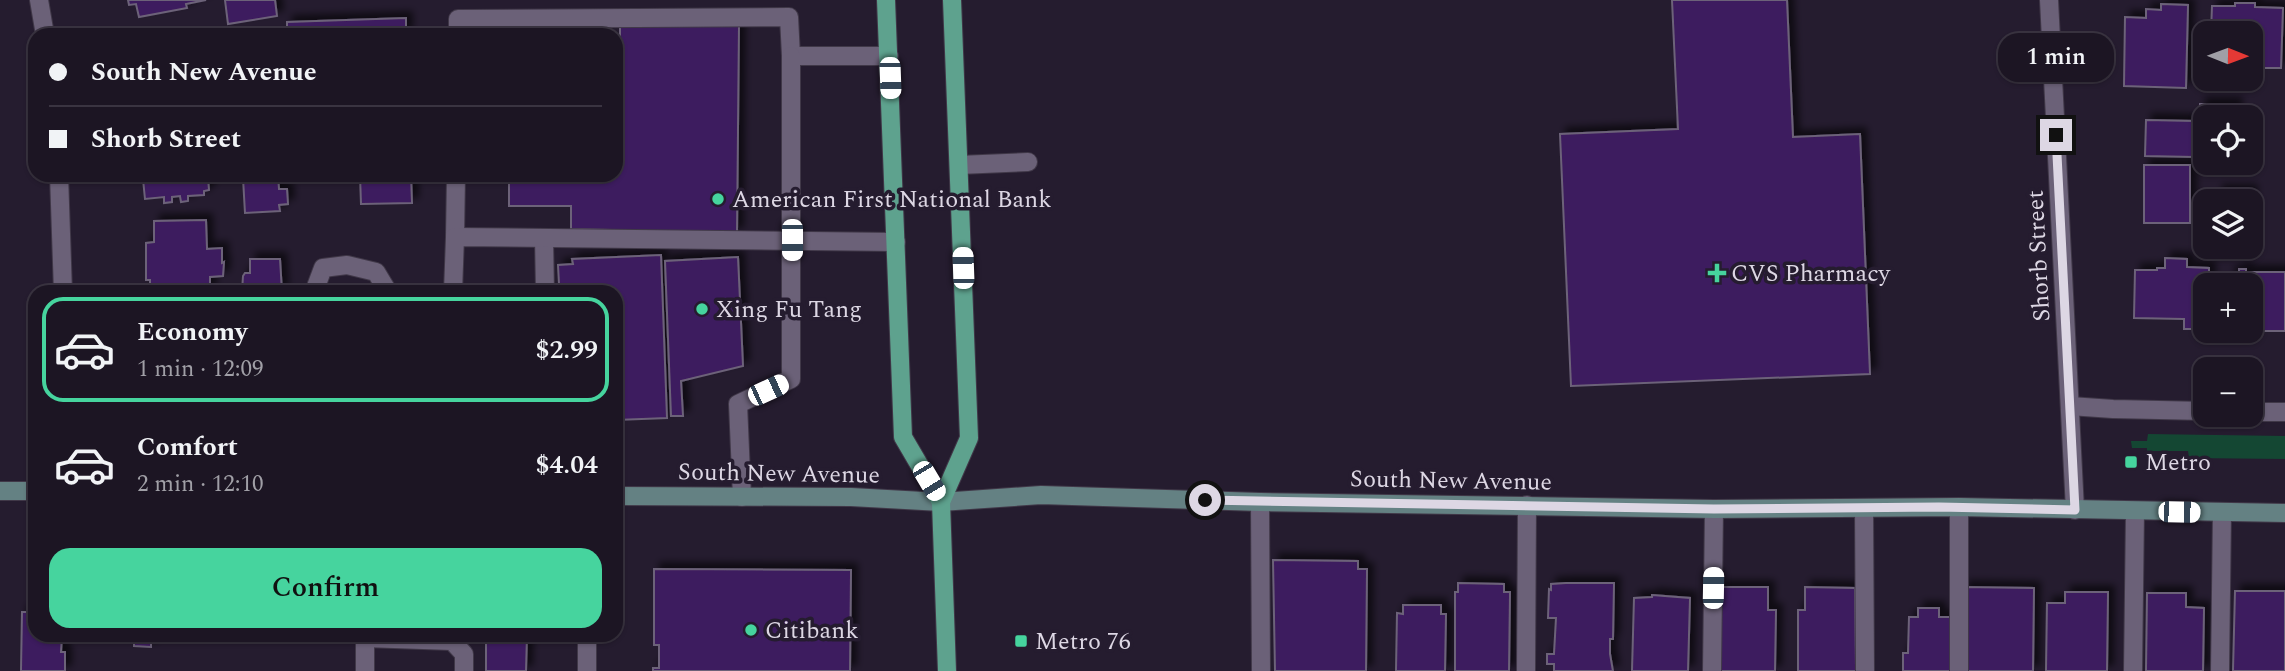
<!DOCTYPE html>
<meta charset="utf-8">
<style>
:root{--surface:#1c1523;--page:#251e2b;--text:#f1f3f6;--muted:#a09fa6;--line:#3a3441;--accent:#46d49e}
body{margin:0;font-family:Spectral,serif;background:var(--page);color:var(--text);height:100vh;display:flex;flex-direction:column;font-size:26px;white-space:nowrap}
*{box-sizing:border-box;margin:0}
p{font-size:23px;color:var(--muted)}
.icon{flex:none;width:38px;height:38px;fill:none;stroke:currentColor;stroke-width:2;stroke-linecap:round;stroke-linejoin:round}
.map{position:relative;flex:1;overflow:hidden}
.sheet{position:absolute;left:28px;top:285px;width:595px;height:357px;display:flex;flex-direction:column;background:var(--surface);border-radius:21px;box-shadow:0 2px 5px #0004,0 0 0 2px var(--line)}
.sheet>*{flex:none}
.banner{position:absolute;left:28px;top:28px;width:595px;height:154px;border-radius:21px;box-shadow:0 2px 5px #0004,0 0 0 2px var(--line);display:grid;align-content:center;height:154px;padding:0 21px;background:var(--surface)}
.needle{width:46px;rotate:91deg}
.fabs{position:absolute;left:2193px;top:21px;display:grid;gap:14px}
.fabs a{display:grid;place-items:center;width:70px;height:70px;border-radius:14px;background:var(--surface);box-shadow:0 2px 5px #0004,0 0 0 2px var(--line);font-size:35px}
.end{position:absolute;width:32px;height:32px;margin:-16px;border:9px solid #ddd7e4;background:#111;box-shadow:0 0 0 4px #111}
.from{border-radius:50%}
.bubble{position:absolute;height:49px;border-radius:21px;background:var(--surface);box-shadow:0 2px 5px #0004,0 0 0 2px var(--line);font-size:23px;font-weight:600;line-height:49px;text-align:center}
.car{position:absolute;width:21px;height:42px;margin:-21px -10px;border-radius:9px;box-shadow:0 0 5px 2px #0007;background:linear-gradient(#fff 24%,#345 0 40%,#fff 0 76%,#345 0 86%,#fff 0)}
.banner b{display:flex;align-items:center;gap:24px;height:66px;font-size:26px}
.banner b+b{border-top:2px solid var(--line)}
.banner i{width:18px;height:18px;background:var(--text)}
ul{padding:12px 0 0;list-style:none}
li{display:flex;align-items:center;gap:21px;height:105px;margin:0 14px 10px;padding:0 7px;border:4px solid transparent;border-radius:21px}
li div{flex:1}
li b{display:block;font-size:26px}
li em{font-style:normal;font-weight:600}
li.on{border-color:var(--accent)}
li>.icon{width:63px;height:63px;stroke-width:1.5}
.cta{display:flex;gap:14px;margin-top:auto;padding:14px 21px}
.cta a{flex:1;height:80px;border-radius:21px;background:var(--accent);color:#111;font-size:28px;font-weight:600;line-height:80px;text-align:center}
.map>svg:first-child{display:block}
.green{fill:#144733}
.building{fill:#3e1a5e;stroke:#6c6279;stroke-width:2;filter:url(#shadow)}
.lines{fill:none;stroke-linecap:round;stroke-linejoin:round}
.service-casing{stroke:#403848;stroke-width:20}
.minor-casing{stroke:#403848;stroke-width:20}
.secondary-casing{stroke:#403848;stroke-width:20}
.primary-casing{stroke:#403848;stroke-width:20}
.service{stroke:#6b6178;stroke-width:18}
.minor{stroke:#6b6178;stroke-width:18}
.secondary{stroke:#648183;stroke-width:18}
.primary{stroke:#5ea28e;stroke-width:18}
.route{stroke:#ddd7e4;stroke-width:9}
.poi-dot{fill:#46d49e;stroke:#251c2f;stroke-width:2.5}
.labels{text-anchor:middle;stroke-width:7;stroke-linejoin:round;paint-order:stroke}
.poi-label{font-size:24px;fill:#ddd7e4;stroke:#251c2f;text-anchor:start}
.street-label{font-size:24px;fill:#ddd7e4;stroke:#251c2f}
</style>
<div class="map">
<svg width="2285" height="671" viewBox="0 0 2285 671">
<defs>
<filter id="shadow"><feDropShadow dx="6" dy="-6" stdDeviation="3.5" flood-color="#0009"/></filter>
</defs>
<rect width="100%" height="100%" fill="#251c2f"/>
<path class="green" d="M2148,434L2285,436V459L2189,458L2188,451H2147V448H2132L2131,441H2147Z"/>
<g class="building">
<path d="M128,0H206L186,4L187,8L139,17L136,4L129,5Z"/>
<path d="M225,0H275L277,16L228,24Z"/>
<path d="M1672,0H1787L1793,137L1860,134L1870,374L1571,386L1560,134L1678,129Z"/>
<path d="M2235,3H2255V7L2283,8L2281,68H2252L2250,33H2211L2212,6H2235Z"/>
<path d="M2161,4L2188,5L2186,88L2124,86L2125,17L2146,18V9L2161,10Z"/>
<path d="M406,18V35H287V22Z"/>
<path d="M739,22L737,233L571,229V206H509V175H616V43H620V25Z"/>
<path d="M2200,104H2236L2235,117H2205V139H2199Z"/>
<path d="M2146,120L2195,121V157L2145,156Z"/>
<rect x="2144" y="165" width="46" height="58"/>
<path d="M140,175H204V178H208L209,190L204,191V195L188,196V201L181,202L180,196L172,197V202L164,203V197L145,199L143,179H140Z"/>
<path d="M360,175H411L412,203L361,204Z"/>
<path d="M278,176L279,189H287L288,204L279,205L280,211L245,213L243,178Z"/>
<path d="M2217,191H2251L2250,205V201H2217Z"/>
<path d="M206,220L207,249L222,248V263L224,262L223,276L210,277V290L208,292H150V280H146V243L154,242V221Z"/>
<path d="M661,255L667,418L616,420V292H575V284H559L558,265L573,264L572,259Z"/>
<path d="M738,257L743,366L681,381L683,416H671L665,261Z"/>
<path d="M2165,258L2187,259V267L2209,268V285H2205V329H2184V319L2134,318L2135,270H2157V268H2165Z"/>
<path d="M250,259H280L282,292H242L243,276L245,273H250Z"/>
<path d="M2239,269H2246V272H2285V331H2240H2250V285H2230V272H2239Z"/>
<path d="M1273,560L1358,561V569H1367L1366,671H1275Z"/>
<path d="M654,569L851,570L850,671H653V668H659V645H654Z"/>
<path d="M1458,583L1504,584V592H1510L1509,671H1455V592H1458Z"/>
<path d="M1566,583H1614L1613,639H1610V654L1613,671H1554V664H1547V654H1554L1556,618H1548L1549,589L1551,590V584Z"/>
<path d="M1719,587H1768V610H1776L1775,671H1717Z"/>
<path d="M1805,587L1855,588L1856,671H1798V610H1805Z"/>
<path d="M1963,587L2034,588L2033,671H1962Z"/>
<path d="M2235,591H2285V671H2233Z"/>
<path d="M2065,592H2108L2107,671H2046L2047,603H2065Z"/>
<path d="M2147,593H2186V607L2204,608L2203,671H2146Z"/>
<path d="M1652,595L1690,598L1688,671H1632L1634,598L1652,597Z"/>
<path d="M1403,605H1441V614H1446L1445,671H1396L1397,613L1403,614Z"/>
<path d="M30,606H35V635H62L61,652H65V671H21L22,612H28Z"/>
<path d="M1918,608H1939V617H1951V671H1903V653H1908L1909,617H1918Z"/>
<path d="M89,635H242V642L151,641V647L134,646V641L89,640Z"/>
<path d="M486,635H527L526,671H486Z"/>
</g>
<g class="lines">
<defs>
<g id="service">
<path d="M458,35V19L789,17L791,56H889"/>
<path d="M959,165L1028,162"/>
<path d="M455,237L456,175"/>
<path d="M544,238L545,292"/>
<path d="M314,292L323,268L347,265L376,272L388,292"/>
<path d="M453,292L455,237L896,242"/>
<path d="M742,497L738,404L791,379V56"/>
<path d="M1260,502L1261,671"/>
<path d="M1959,507V671"/>
<path d="M1864,508L1865,671"/>
<path d="M587,635V671"/>
<path d="M365,638L452,641L464,654V671"/>
<path d="M1526,671L1527,505"/>
<path d="M1712,671L1714,509"/>
<path d="M2133,671L2135,511"/>
<path d="M2220,671L2222,512"/>
</g>
<g id="minor">
<path d="M39,0L45,35"/>
<path d="M2049,0L2075,510"/>
<path d="M59,175L63,292"/>
<path d="M2070,406L2113,409L2205,411"/>
<path d="M2250,412H2285"/>
<path d="M365,671V635"/>
</g>
<g id="secondary">
<path d="M0,491H35"/>
<path d="M616,496L851,497L941,502L1041,495L1260,502L1714,509L1959,507L2285,513"/>
</g>
<g id="primary">
<path d="M886,0L903,437L941,502"/>
<path d="M947,671L941,502L969,438L952,0"/>
</g>
</defs>
<use href="#service" class="service-casing"/>
<use href="#minor" class="minor-casing"/>
<use href="#secondary" class="secondary-casing"/>
<use href="#primary" class="primary-casing"/>
<use href="#service" class="service"/>
<use href="#minor" class="minor"/>
<use href="#secondary" class="secondary"/>
<use href="#primary" class="primary"/>
</g>
<g class="lines">
<path class="route" d="M1205,500L1714,509L1939,507L2075,510L2056,135"/>
</g>
<g class="poi-dot">
<circle cx="718" cy="199" r="7"/>
<path d="M1713.5 262.5h7v7h7v7h-7v7h-7v-7h-7v-7h7z"/>
<circle cx="702" cy="309" r="7"/>
<rect x="2124" y="455" width="14" height="14" rx="3.5"/>
<circle cx="751" cy="630" r="7"/>
<rect x="1014" y="634" width="14" height="14" rx="3.5"/>
</g>
<g class="labels">
<g class="poi-label">
<text x="732" y="207">American First National Bank</text>
<text x="1731" y="281">CVS Pharmacy</text>
<text x="716" y="317">Xing Fu Tang</text>
<text x="2145" y="470">Metro</text>
<text x="765" y="638">Citibank</text>
<text x="1035" y="649">Metro 76</text>
</g>
<g class="street-label">
<text transform="translate(2038 256) rotate(-93)" y="8">Shorb Street</text>
<text transform="translate(779 473) rotate(1)" y="8">South New Avenue</text>
<text transform="translate(1451 480) rotate(1)" y="8">South New Avenue</text>
</g>
</g>
</svg>
<div class="fabs">
<a><svg class="needle" viewBox="-14 -14 28 28"><path d="M0-13l5 13h-10z" fill="#e53935"/><path d="M0 13l5-13h-10z" fill="#a09fa6"/></svg></a>
<a><svg class="icon" aria-label="locate" viewBox="0 0 24 24"><circle cx="12" cy="12" r="6"/><path d="M12 2v4M12 18v4M2 12h4M18 12h4"/></svg></a>
<a><svg class="icon" aria-label="layers" viewBox="0 0 24 24"><path d="M12 4l9 5-9 5-9-5zM3 14l9 5 9-5"/></svg></a>
<a>+</a>
<a>−</a>
</div>
<i class="end from" style="left:1205px;top:500px"></i>
<i class="end" style="left:2056px;top:135px"></i>
<div class="bubble" style="left:1998px;top:33px;width:116px">1 min</div>
<i class="car" style="left:890px;top:78px;rotate:178deg"></i>
<i class="car" style="left:792px;top:240px;rotate:180deg"></i>
<i class="car" style="left:963px;top:268px;rotate:358deg"></i>
<i class="car" style="left:768px;top:390px;rotate:65deg"></i>
<i class="car" style="left:929px;top:481px;rotate:149deg"></i>
<i class="car" style="left:2179px;top:512px;rotate:91deg"></i>
<i class="car" style="left:1713px;top:588px;rotate:1deg"></i>
<div class="banner">
<b><i class="from"></i>South New Avenue</b>
<b><i></i>Shorb Street</b>
</div>
<section class="sheet">
<ul>
<li class="on"><svg class="icon" aria-label="car" viewBox="0 0 24 24"><path d="M5 17H2v-5l4-1 3-4h7l3 4 3 1v5h-3M9 17h6M6 11h13"/><circle cx="7" cy="17" r="2"/><circle cx="17" cy="17" r="2"/></svg><div><b>Economy</b><p>1 min · 12:09</p></div><em>$2.99</em></li>
<li><svg class="icon" aria-label="car" viewBox="0 0 24 24"><path d="M5 17H2v-5l4-1 3-4h7l3 4 3 1v5h-3M9 17h6M6 11h13"/><circle cx="7" cy="17" r="2"/><circle cx="17" cy="17" r="2"/></svg><div><b>Comfort</b><p>2 min · 12:10</p></div><em>$4.04</em></li>
</ul>
<div class="cta"><a>Confirm</a></div>
</section>
</div>
